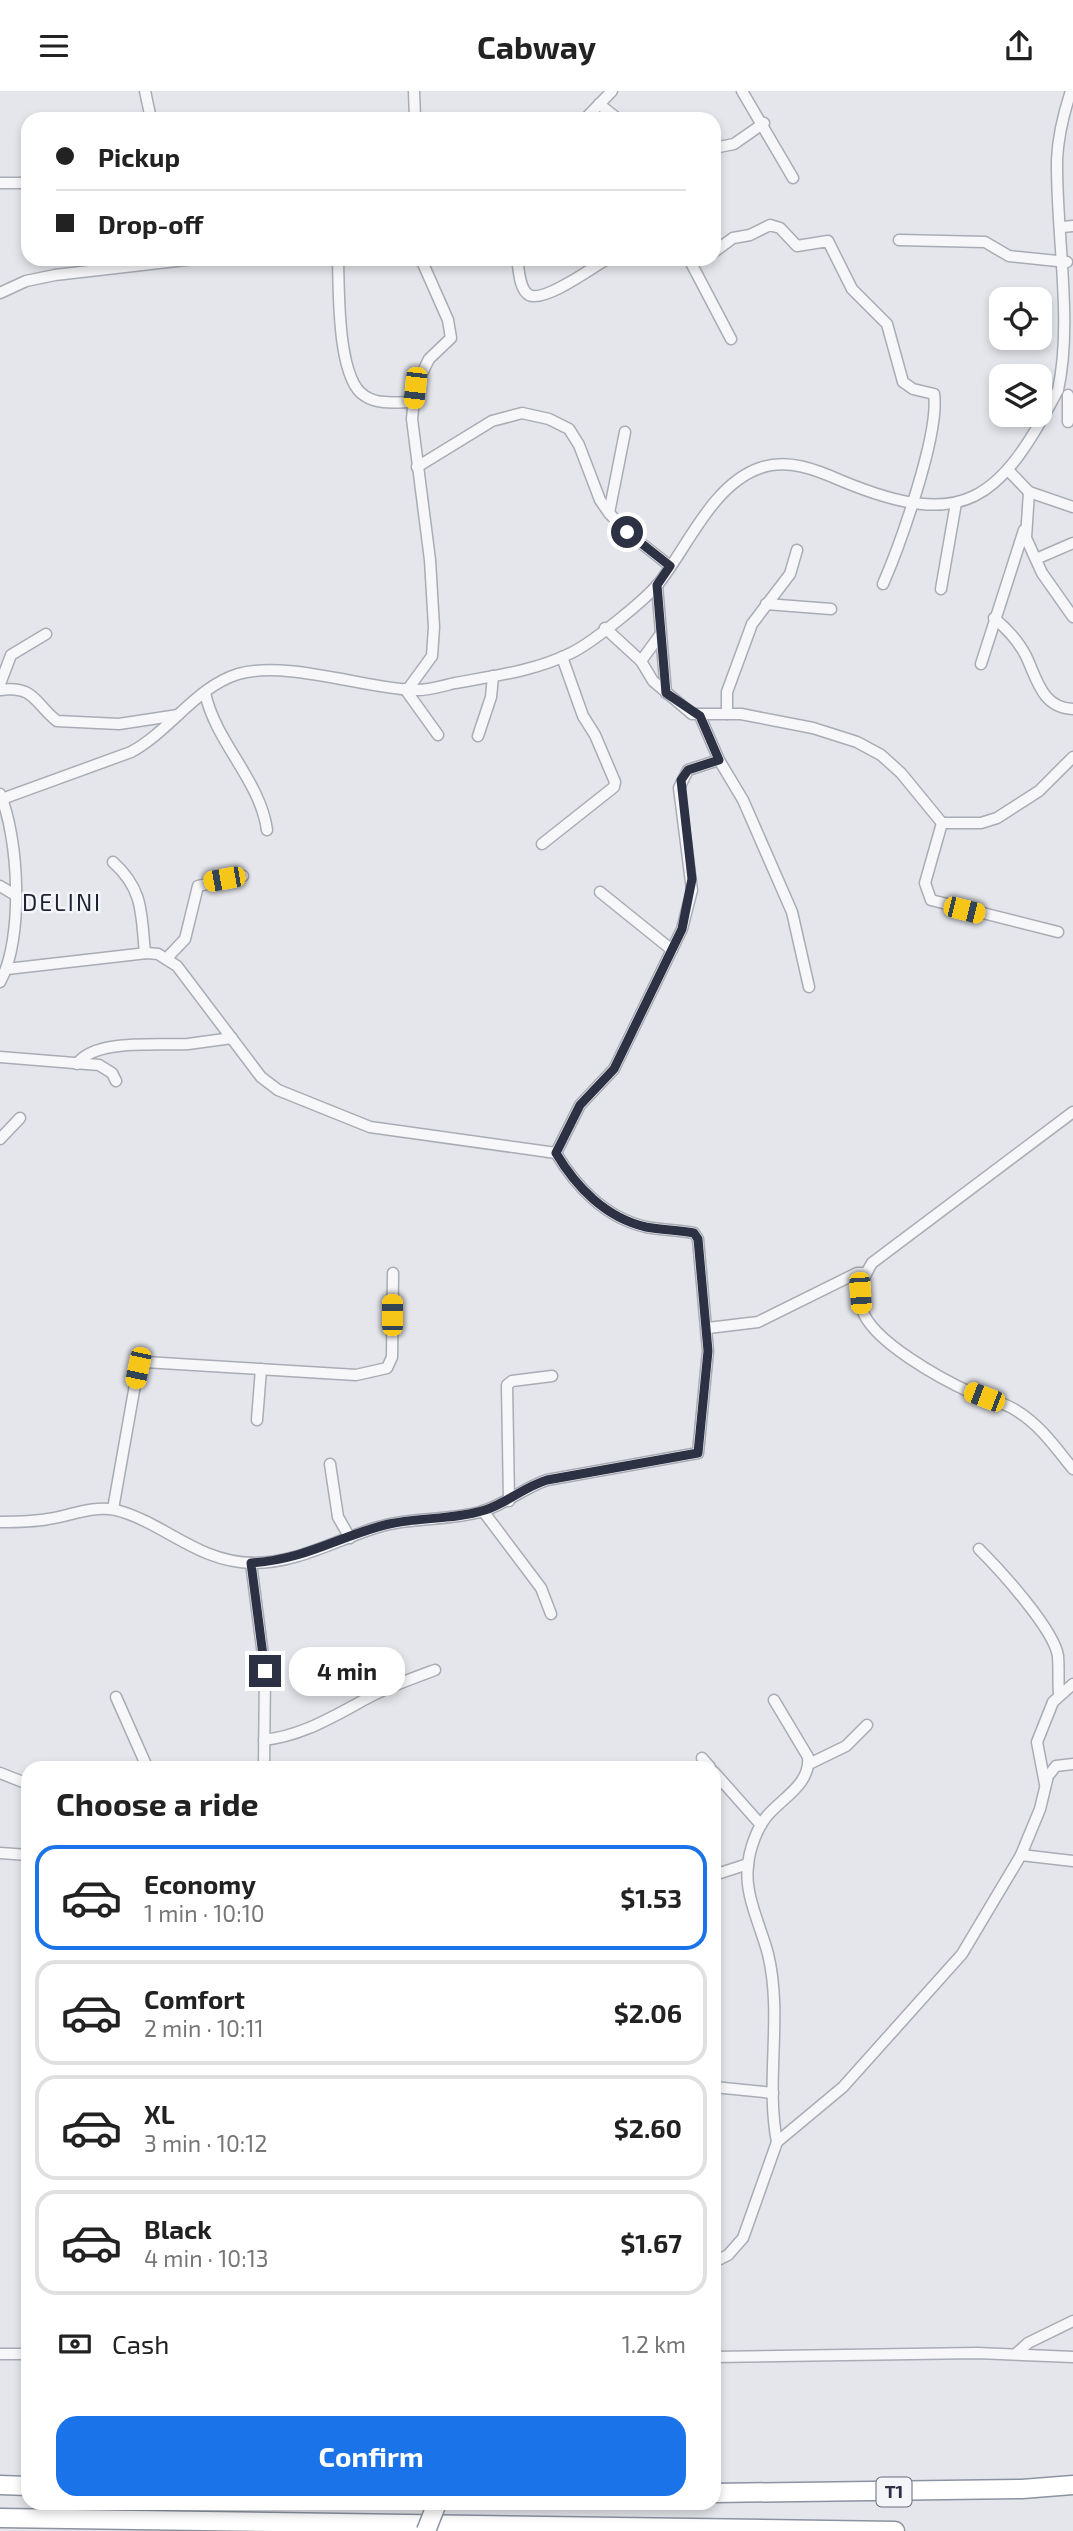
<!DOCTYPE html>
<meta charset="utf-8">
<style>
:root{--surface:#fff;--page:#f6f6f6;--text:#222;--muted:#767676;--line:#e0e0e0;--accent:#1a73e8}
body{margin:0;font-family:"Exo 2",sans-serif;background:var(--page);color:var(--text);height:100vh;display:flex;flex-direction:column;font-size:26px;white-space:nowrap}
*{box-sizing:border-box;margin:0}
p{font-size:23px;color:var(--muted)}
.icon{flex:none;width:38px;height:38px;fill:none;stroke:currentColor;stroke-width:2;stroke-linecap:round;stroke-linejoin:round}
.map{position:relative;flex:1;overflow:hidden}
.drawer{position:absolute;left:21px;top:1670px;width:700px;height:749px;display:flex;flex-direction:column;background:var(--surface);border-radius:21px;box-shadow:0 4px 10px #0003}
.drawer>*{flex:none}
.top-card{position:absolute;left:21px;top:21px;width:700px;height:154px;border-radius:21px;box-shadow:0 4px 10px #0003;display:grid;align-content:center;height:154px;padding:0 35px;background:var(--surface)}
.fabs{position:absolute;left:989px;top:196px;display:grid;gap:14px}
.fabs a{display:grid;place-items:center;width:63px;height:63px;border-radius:14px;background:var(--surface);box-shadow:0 4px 10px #0003;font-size:35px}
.end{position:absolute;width:32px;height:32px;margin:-16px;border:9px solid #2c3243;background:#fff;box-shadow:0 0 0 4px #fff}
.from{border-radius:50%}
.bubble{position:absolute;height:49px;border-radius:21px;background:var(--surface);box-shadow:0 4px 10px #0003;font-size:23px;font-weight:700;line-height:49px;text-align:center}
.car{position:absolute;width:21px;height:42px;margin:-21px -10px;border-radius:9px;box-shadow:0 0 5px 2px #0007;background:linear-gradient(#f5c518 24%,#345 0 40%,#f5c518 0 76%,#345 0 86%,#f5c518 0)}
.top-card b{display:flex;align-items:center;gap:24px;height:66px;font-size:26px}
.top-card b+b{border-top:2px solid var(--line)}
.top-card i{width:18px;height:18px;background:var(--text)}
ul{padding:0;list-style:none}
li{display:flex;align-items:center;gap:21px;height:105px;margin:0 14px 10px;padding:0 21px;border:4px solid var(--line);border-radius:21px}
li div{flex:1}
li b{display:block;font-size:26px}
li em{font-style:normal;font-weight:700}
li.selected{border-color:var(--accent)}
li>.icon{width:63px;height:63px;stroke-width:1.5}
h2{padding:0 35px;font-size:32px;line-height:84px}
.pay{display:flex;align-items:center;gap:18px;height:77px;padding:0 35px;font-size:26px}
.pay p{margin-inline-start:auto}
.primary-button{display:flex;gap:14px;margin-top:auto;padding:14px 35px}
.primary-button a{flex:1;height:80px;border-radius:21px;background:var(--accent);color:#fff;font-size:28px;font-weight:700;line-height:80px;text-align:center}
header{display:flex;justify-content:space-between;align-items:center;height:91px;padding:0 35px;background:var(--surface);font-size:32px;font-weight:700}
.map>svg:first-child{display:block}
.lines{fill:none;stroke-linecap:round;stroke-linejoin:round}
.street-casing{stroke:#a9acb5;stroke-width:13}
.highway-casing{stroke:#8c92a1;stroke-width:21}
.street{stroke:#f7f7fa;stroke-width:10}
.highway{stroke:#fff;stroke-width:18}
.highway-bridge-casing{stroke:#8c92a1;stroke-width:21;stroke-linecap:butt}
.highway-bridge{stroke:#fff;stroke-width:18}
.route{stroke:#2c3243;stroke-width:9}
.labels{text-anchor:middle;stroke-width:5;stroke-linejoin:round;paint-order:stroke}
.shield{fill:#f4f5f9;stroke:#686c7a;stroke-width:2}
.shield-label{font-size:18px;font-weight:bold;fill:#2c3243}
.quarter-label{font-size:23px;letter-spacing:2px;fill:#1e2334;stroke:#f4f5f9}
</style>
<header><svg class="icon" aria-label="menu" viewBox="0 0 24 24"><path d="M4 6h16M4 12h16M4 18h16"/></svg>Cabway<svg class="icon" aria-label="share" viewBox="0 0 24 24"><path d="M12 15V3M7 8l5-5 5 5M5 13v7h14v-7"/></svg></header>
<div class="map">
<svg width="1073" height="2440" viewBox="0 0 1073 2440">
<rect width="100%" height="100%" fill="#e4e6eb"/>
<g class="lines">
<defs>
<g id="street">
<path d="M145,0L151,28"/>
<path d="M414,0L415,28"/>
<path d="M742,0L793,87"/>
<path d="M599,13L618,28"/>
<path d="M585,28L612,0"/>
<path d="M714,57L734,53L764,32"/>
<path d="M0,92H28"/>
<path d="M1062,136L1073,135"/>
<path d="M899,149L985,151L1009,165L1067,171"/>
<path d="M714,161L733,147L750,144L770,134L780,137L797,155L828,150L852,198L887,233L903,291L913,298L934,303C940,342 900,454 883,493"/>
<path d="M338,168C339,199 337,289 365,305C378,314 398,311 414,311"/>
<path d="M517,168C519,178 519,198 529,204C544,212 592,177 607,168"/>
<path d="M689,168L731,248"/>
<path d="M0,202L26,190L55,184L194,168"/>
<path d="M1068,304V331"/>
<path d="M417,376L492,330L522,322L549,328L569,338L579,354L600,409L609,422L627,441L670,475"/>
<path d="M1009,380L1029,401L1073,416"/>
<path d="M1029,401L1026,447L1042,482L1073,526"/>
<path d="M609,422L625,341"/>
<path d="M1036,468L1073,452"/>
<path d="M657,494L666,602"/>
<path d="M941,498L956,412"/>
<path d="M766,513L831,518"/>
<path d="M994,527C1006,537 1019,551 1026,565C1037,588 1042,617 1073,618"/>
<path d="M605,537L641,570L653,590L692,623H741L813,637L857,651L881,664L901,682L942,732H981L997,727L1039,700L1073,666"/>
<path d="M641,570L660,544"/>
<path d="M981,573L1024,439"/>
<path d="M0,593L11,564L46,543"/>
<path d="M405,598L438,644"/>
<path d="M408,598L432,565L434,536L430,469L412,328L415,297L429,268L451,247L448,229L421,168"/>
<path d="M0,599C35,594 35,613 57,630L119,633L178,624"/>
<path d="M205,602C216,652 260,689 267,739"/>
<path d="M727,623V601L752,533L790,483L797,459"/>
<path d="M700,625L719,669L743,709L792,821L809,896"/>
<path d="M478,645L491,606L493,585"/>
<path d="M2,708L131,661C170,640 196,596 238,583C285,569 364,597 413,599C427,600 442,595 455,592C494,585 535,580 571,562C592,552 644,510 659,492C688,455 713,393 760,377C788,367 817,379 842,390C965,441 1000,409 1058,299C1073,232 1056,141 1057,69C1058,46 1064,21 1071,0"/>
<path d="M942,732L925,792L931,809L1058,841"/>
<path d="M542,753L614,696L615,691L595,644L583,625L562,566"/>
<path d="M113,771C144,799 141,823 145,862"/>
<path d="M0,795L15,804"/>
<path d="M600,801L672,859"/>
<path d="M167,867L185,848L198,795L243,785"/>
<path d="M7,878L147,862L158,863L177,875L261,986L278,999L370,1036L556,1062L580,1014L614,978L682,838L692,799L679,697L688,679L719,669"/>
<path d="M0,891C24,848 19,747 0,703"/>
<path d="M0,966L99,974L112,982L116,990"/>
<path d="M77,973C95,947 160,955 188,953C203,951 217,949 232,947"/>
<path d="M1073,1021L872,1172C864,1185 857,1203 862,1218C871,1250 943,1289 972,1302C987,1308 1004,1311 1017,1320C1040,1334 1056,1357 1073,1378"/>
<path d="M0,1048L20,1027"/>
<path d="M708,1237L758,1231L857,1182H866"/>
<path d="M257,1329L261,1278"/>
<path d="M330,1373L338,1426L350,1447"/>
<path d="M509,1410L507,1294L512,1290L552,1285"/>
<path d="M113,1418L138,1277L145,1271L356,1284L387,1277L392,1266L393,1182"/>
<path d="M483,1420L541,1497L551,1523"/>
<path d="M0,1431C16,1431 32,1431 48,1428C70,1425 92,1414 116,1419C165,1432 197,1471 253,1472C297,1472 334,1450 375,1437C409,1426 446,1430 480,1421C505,1414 523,1397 547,1389L698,1362L708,1260L698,1148L694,1142C678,1139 662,1139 646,1136C606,1127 576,1096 556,1062"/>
<path d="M979,1458C999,1478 1054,1538 1058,1565C1059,1577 1058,1591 1059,1603"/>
<path d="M251,1472L265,1580L264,1676"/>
<path d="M116,1606L147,1676"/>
<path d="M774,1609L808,1666C811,1693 782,1707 767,1725C757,1737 749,1759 748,1775C744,1803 761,1836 768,1863C783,1925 765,1989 777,2051"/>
<path d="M264,1649C299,1645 325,1630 355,1614C380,1599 408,1589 435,1579"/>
<path d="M702,1667L710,1676"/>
<path d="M809,1673L846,1655L867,1634"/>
<path d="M714,1681L761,1734"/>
<path d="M0,1682L28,1693"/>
<path d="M1045,1693L1037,1651L1053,1611L1073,1593"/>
<path d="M0,1762L28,1764"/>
<path d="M1021,1764L1073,1770"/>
<path d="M714,1784L748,1773"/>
<path d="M714,1996L773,2002"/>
<path d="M714,2171L728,2164L743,2147L777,2051L843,1996L962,1863L1021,1764L1040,1718L1048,1685L1056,1675L1073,1673"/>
<path d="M1017,2262L1028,2252L1073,2230"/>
<path d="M0,2263H28"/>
<path d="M714,2266L977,2262L1073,2266"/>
</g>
<g id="highway">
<path d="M0,2394L28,2395"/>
<path d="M714,2402L1022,2398L1073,2394"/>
<path d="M0,2427L895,2440"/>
</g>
</defs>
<use href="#street" class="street-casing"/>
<use href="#highway" class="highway-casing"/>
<use href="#street" class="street"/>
<use href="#highway" class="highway"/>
<defs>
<path id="highway-bridge" d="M426,2440L437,2412"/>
</defs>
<use href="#highway-bridge" class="highway-bridge-casing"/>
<use href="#highway-bridge" class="highway-bridge"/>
</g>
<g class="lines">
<path class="route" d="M265,1580L251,1472C308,1468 338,1445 389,1433C420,1426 454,1429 485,1419C507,1412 524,1396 547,1389L698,1362L708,1260L698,1148L694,1142C678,1139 662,1139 646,1136C606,1127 576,1096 556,1062L580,1014L614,978L682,838L692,788L681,689L688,679L719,669L700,625L666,602L657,494L670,475L627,441"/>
</g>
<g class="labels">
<rect class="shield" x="876.5" y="2386.5" width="35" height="29" rx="5"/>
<g class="shield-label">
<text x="894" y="2407">T1</text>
</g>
<g class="quarter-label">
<text x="62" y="820">DELINI</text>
</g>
</g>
</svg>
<div class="fabs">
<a><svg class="icon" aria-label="locate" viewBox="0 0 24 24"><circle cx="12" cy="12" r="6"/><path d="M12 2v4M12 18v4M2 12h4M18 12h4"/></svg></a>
<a><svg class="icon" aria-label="layers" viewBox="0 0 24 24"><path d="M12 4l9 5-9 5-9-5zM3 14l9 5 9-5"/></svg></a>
</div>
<i class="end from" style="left:627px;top:441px"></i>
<i class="end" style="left:265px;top:1580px"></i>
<div class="bubble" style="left:289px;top:1556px;width:116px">4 min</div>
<i class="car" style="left:415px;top:297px;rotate:186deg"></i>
<i class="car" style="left:224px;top:788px;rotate:260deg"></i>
<i class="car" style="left:964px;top:819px;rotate:104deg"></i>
<i class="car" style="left:860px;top:1202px;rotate:176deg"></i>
<i class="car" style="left:392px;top:1224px;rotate:0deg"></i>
<i class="car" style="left:138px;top:1277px;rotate:192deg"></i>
<i class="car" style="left:984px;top:1306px;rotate:291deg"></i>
<div class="top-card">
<b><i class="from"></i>Pickup</b>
<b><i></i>Drop-off</b>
</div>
<section class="drawer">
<h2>Choose a ride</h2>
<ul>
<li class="selected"><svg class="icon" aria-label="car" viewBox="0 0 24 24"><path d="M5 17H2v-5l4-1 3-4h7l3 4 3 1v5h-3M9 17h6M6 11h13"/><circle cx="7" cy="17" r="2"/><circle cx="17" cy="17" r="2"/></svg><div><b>Economy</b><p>1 min · 10:10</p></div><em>$1.53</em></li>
<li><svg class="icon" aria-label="car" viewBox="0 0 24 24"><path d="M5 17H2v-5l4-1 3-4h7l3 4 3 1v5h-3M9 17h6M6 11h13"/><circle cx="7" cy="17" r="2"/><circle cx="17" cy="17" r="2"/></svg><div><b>Comfort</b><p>2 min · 10:11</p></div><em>$2.06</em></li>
<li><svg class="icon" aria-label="car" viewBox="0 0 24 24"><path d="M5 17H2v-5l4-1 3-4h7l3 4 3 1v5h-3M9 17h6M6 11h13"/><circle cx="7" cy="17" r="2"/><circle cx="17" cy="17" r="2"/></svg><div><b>XL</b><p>3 min · 10:12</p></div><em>$2.60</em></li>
<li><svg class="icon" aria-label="car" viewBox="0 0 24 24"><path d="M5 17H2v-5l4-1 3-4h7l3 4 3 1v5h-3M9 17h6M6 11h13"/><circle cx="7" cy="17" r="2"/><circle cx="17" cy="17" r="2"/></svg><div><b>Black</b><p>4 min · 10:13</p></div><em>$1.67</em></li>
</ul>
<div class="pay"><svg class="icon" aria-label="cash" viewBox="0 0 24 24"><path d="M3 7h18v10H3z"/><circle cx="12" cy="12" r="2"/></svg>Cash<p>1.2 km</p></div>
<div class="primary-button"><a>Confirm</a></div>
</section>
</div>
